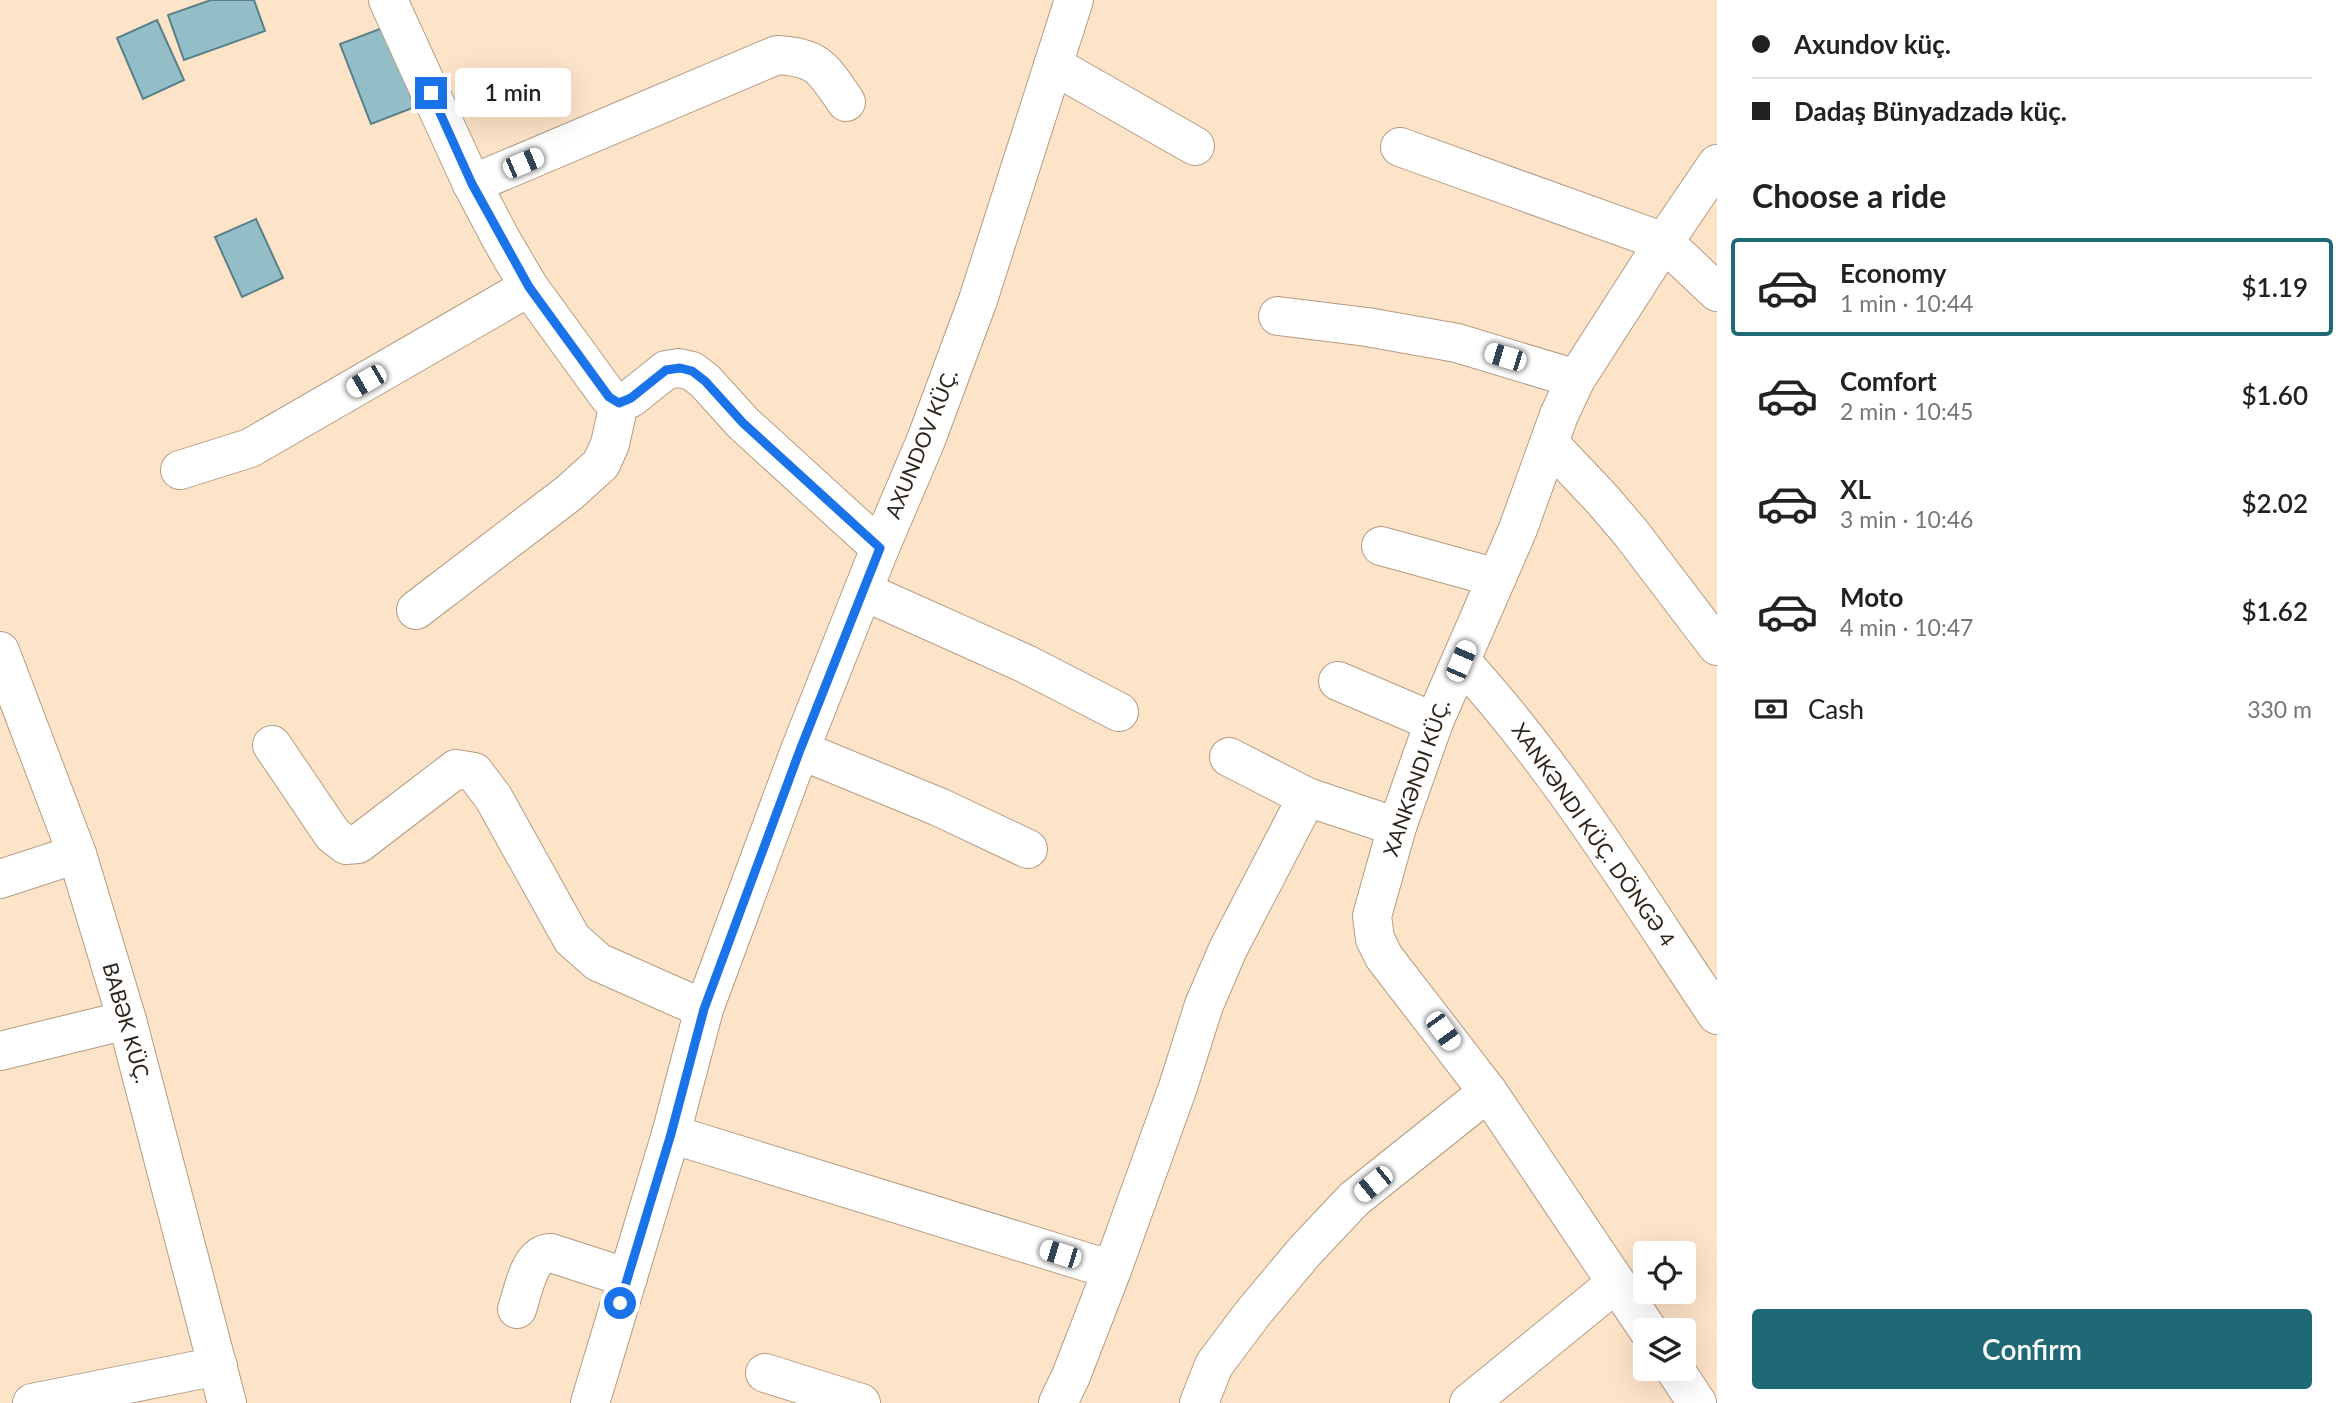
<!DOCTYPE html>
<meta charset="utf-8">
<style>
:root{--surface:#fff;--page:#f6f6f6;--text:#222;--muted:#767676;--line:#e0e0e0;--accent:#1f6875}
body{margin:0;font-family:Lato,sans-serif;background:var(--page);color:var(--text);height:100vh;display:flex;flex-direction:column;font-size:26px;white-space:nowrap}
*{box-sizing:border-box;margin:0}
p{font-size:23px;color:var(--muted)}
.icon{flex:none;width:38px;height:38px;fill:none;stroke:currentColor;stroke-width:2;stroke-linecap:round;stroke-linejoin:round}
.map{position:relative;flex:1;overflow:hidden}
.panel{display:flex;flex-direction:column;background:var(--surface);width:630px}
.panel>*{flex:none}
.guide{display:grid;align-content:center;height:154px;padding:0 35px;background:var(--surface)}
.buttons{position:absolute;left:1633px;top:1241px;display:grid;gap:14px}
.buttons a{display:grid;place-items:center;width:63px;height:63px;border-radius:7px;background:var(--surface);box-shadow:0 7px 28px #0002;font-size:35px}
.end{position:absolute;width:32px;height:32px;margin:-16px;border:9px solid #1a73e8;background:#fff;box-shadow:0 0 0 4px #fff}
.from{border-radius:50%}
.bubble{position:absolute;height:49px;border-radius:7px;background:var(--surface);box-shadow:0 7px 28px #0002;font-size:23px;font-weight:600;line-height:49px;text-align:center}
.car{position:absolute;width:21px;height:42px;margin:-21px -10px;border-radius:9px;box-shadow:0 0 5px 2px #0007;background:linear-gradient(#fff 24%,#345 0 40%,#fff 0 76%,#345 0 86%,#fff 0)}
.guide b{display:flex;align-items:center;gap:24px;height:66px;font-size:26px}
.guide b+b{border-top:2px solid var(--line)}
.guide i{width:18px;height:18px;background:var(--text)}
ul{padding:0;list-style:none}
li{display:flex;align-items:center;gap:21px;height:98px;margin:0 14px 10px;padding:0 21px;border:4px solid transparent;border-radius:7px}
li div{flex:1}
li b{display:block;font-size:26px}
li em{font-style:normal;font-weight:600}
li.active{border-color:var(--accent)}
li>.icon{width:63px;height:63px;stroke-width:1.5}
h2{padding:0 35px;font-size:32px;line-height:84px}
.pay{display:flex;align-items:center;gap:18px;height:77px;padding:0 35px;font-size:26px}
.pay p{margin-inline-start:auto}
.action{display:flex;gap:14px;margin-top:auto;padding:14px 35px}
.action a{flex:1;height:80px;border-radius:7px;background:var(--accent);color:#fff;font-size:28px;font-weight:600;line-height:80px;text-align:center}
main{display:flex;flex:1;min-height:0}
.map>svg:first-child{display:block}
.building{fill:#94bec7;stroke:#598088;stroke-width:2}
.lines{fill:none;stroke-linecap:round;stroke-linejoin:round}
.minor-casing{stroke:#b49c83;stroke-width:40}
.minor{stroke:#fff;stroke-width:38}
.route{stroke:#1a73e8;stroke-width:9}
.labels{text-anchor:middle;stroke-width:5;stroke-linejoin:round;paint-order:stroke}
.street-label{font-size:21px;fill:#2f251b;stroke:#fff}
</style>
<main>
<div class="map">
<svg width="1717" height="1403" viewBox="0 0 1717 1403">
<rect width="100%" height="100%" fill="#fde3c8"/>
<g class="building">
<path d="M211,0H254L265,31L184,60L168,15Z"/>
<path d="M157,20L184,80L143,99L117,38Z"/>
<path d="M385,27L415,107L371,124L340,44Z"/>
<path d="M256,219L283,278L242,297L215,237Z"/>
</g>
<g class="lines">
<defs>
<g id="minor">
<path d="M388,0L472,184L501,239L529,287L609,397L619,403L631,398L666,370L679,368L692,371L705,381L743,423L880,548"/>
<path d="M1053,65L1195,146"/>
<path d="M1400,147L1664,242L1717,292"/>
<path d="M472,184L777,55C819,57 823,69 846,102"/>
<path d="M1278,316L1367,327L1457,343L1576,379"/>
<path d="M1550,444L1602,499L1631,533L1717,646"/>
<path d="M180,470L250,448L529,287"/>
<path d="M1381,546L1497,578"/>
<path d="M863,591L1026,664L1119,712"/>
<path d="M416,610L569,493L601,464L610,444L619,403"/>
<path d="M0,651L77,854L127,1020L227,1403"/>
<path d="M1461,661C1560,769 1636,895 1717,1015"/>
<path d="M1338,681L1434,722"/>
<path d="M272,745L333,835L346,845L358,844L456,769L474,772L493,797L572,939L598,962L704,1009"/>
<path d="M800,750L939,807L1028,849"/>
<path d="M1229,757L1307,797"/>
<path d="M0,879L77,854"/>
<path d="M0,1051L127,1020"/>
<path d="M671,1134L1112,1270"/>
<path d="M517,1309C524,1290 528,1254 551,1253L628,1278"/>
<path d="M1648,1330L1488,1092L1384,957L1375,939L1372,916L1397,827L1434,722L1518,529L1559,415L1576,379L1664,242L1717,164"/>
<path d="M1674,1368L1697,1403"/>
<path d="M765,1373L861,1403"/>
<path d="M32,1403L218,1366"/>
<path d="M590,1403L671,1134L704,1009L800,750L880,548L926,440L978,300L1074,0"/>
<path d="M1058,1403L1071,1376L1112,1270L1178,1087L1204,1005L1228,949L1307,797L1397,827"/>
<path d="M1199,1403L1214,1365L1253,1313L1305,1251L1354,1199L1488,1092"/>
<path d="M1469,1403L1616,1283"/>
</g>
</defs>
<use href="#minor" class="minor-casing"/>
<use href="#minor" class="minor"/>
</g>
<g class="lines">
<path class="route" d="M431,93L472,184L529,287L609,397L619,403L631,398L666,370L680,368L692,371L705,381L743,423L880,548L800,750L704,1009L671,1134L620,1303"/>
</g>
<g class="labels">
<g class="street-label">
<text transform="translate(922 444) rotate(-68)" y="7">AXUNDOV KÜÇ.</text>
<text transform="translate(1417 778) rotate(-71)" y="7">XANKƏNDI KÜÇ.</text>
<text transform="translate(1593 835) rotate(55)" y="7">XANKƏNDI KÜÇ. DÖNGƏ 4</text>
<text transform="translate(126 1023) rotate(74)" y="7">BABƏK KÜÇ.</text>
</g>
</g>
</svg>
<div class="buttons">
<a><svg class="icon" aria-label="locate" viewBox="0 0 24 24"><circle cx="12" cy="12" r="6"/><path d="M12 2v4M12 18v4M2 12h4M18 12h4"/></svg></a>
<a><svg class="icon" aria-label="layers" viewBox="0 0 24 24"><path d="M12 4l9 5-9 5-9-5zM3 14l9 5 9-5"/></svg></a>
</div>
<i class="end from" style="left:620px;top:1303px"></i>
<i class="end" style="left:431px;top:93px"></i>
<div class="bubble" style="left:455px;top:68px;width:116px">1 min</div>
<i class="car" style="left:523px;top:163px;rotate:67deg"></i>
<i class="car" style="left:1505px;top:357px;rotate:287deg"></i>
<i class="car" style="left:366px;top:381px;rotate:240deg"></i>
<i class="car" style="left:1461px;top:661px;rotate:23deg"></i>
<i class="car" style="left:1443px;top:1031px;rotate:144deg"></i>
<i class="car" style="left:1373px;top:1184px;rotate:231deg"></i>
<i class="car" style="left:1060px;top:1254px;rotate:287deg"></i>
</div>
<section class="panel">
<div class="guide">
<b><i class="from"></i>Axundov küç.</b>
<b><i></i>Dadaş Bünyadzadə küç.</b>
</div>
<h2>Choose a ride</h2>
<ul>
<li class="active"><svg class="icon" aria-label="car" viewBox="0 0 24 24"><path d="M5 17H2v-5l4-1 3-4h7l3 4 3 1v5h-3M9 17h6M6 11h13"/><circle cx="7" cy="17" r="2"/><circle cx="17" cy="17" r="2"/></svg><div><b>Economy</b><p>1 min · 10:44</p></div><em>$1.19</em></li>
<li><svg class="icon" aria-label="car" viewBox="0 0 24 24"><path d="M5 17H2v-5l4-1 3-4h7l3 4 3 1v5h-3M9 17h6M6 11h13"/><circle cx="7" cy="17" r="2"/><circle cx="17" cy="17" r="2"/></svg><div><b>Comfort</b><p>2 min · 10:45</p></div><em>$1.60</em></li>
<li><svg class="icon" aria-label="car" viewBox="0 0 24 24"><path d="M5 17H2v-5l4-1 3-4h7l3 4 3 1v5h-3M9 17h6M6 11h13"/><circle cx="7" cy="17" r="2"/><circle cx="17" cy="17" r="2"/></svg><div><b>XL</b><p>3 min · 10:46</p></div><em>$2.02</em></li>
<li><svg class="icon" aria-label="car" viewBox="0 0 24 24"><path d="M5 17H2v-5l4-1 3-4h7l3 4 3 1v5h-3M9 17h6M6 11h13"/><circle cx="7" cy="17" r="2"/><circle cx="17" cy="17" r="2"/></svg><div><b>Moto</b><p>4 min · 10:47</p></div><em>$1.62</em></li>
</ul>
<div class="pay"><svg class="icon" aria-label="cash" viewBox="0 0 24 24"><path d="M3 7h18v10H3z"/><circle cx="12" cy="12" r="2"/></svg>Cash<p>330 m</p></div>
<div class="action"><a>Confirm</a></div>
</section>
</main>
